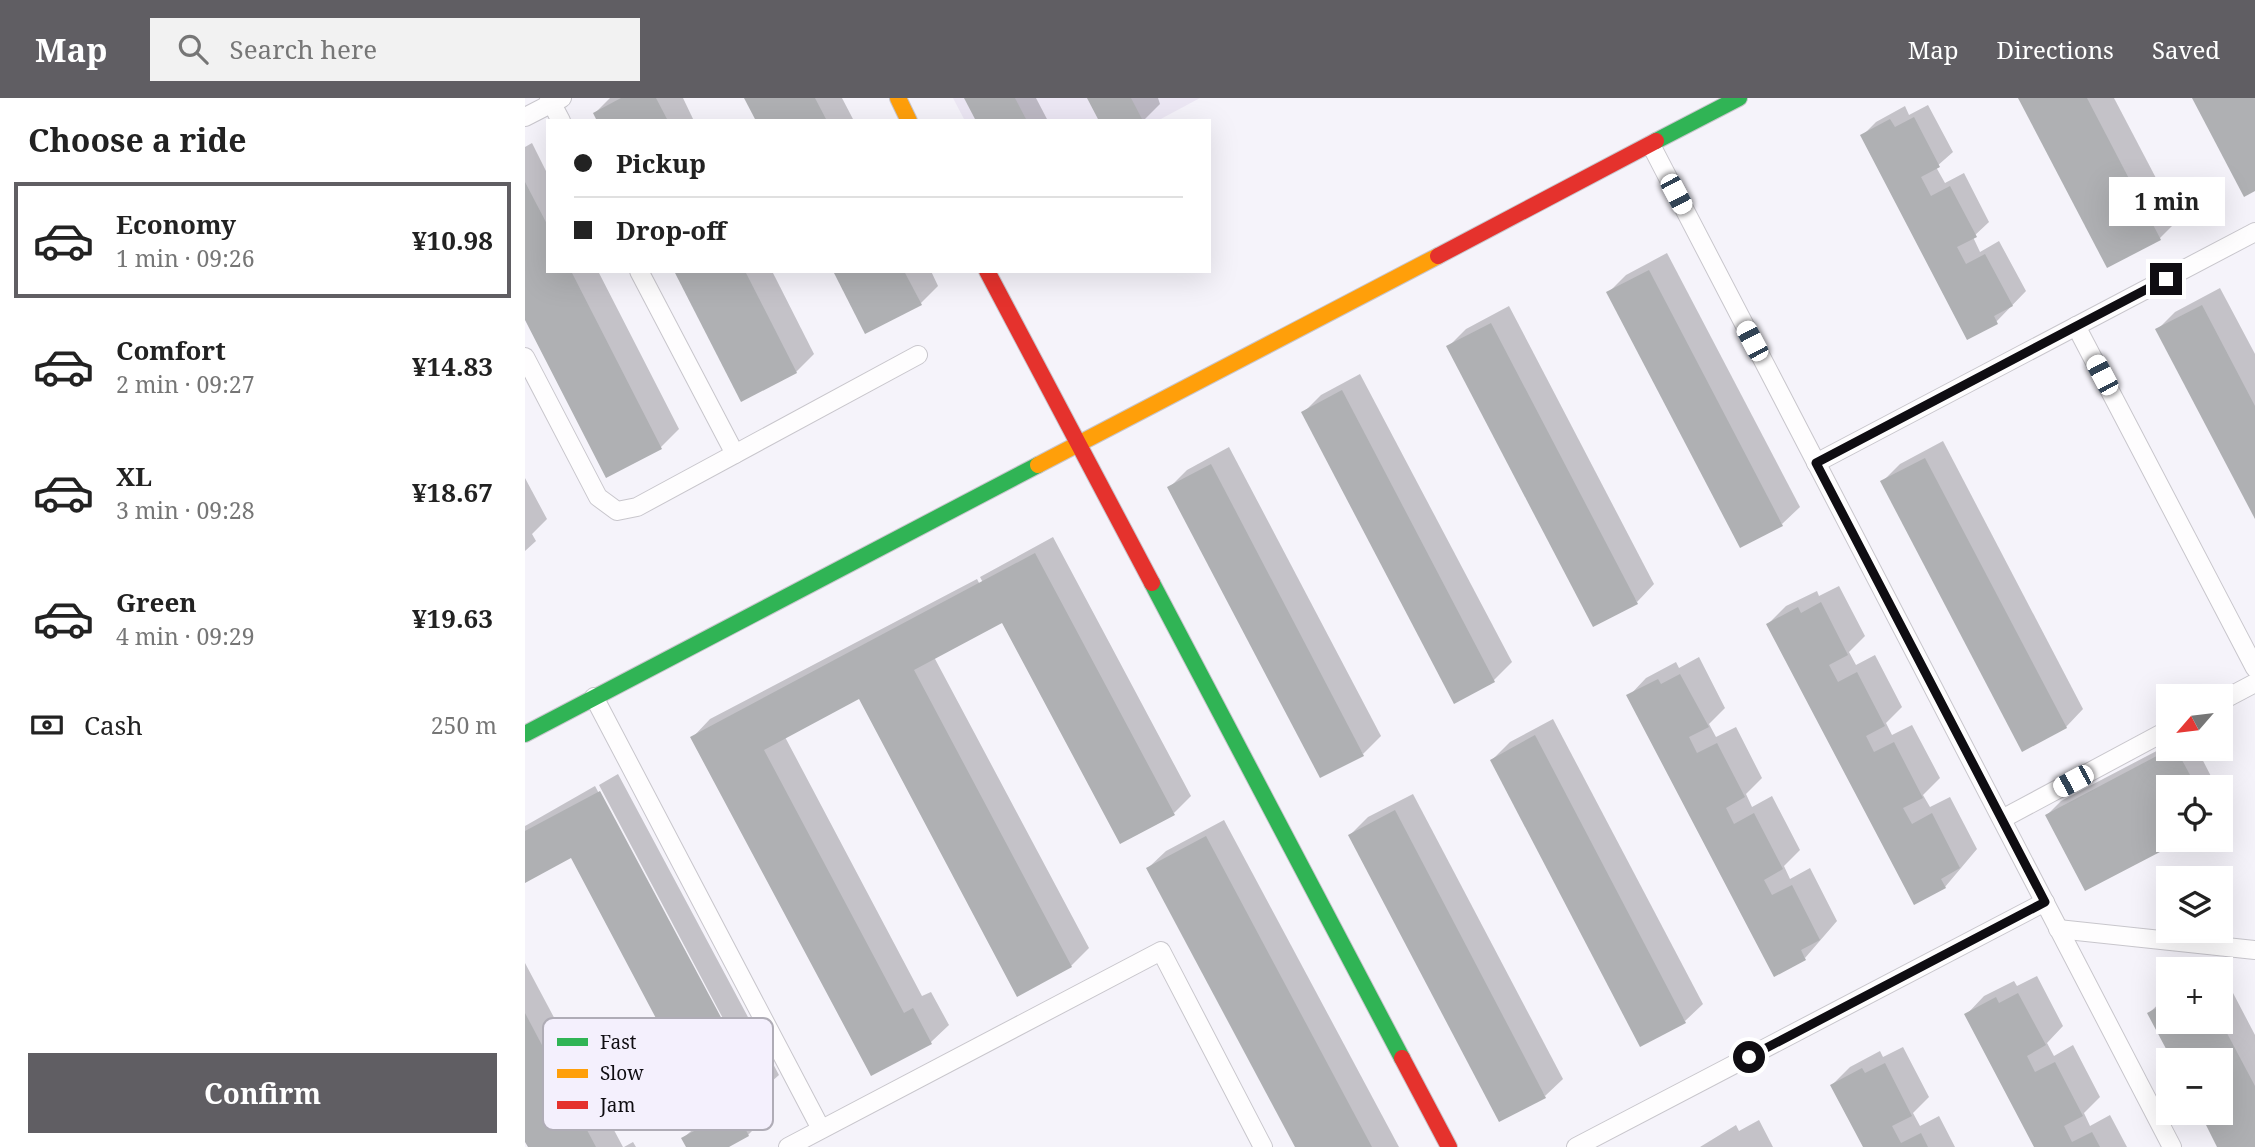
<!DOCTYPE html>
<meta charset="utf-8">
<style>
:root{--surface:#fff;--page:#f2f2f2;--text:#222;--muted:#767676;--line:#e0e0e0;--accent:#605e63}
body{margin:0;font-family:"Noto Serif",serif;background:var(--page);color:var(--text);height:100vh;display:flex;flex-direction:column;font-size:26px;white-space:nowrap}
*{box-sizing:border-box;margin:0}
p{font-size:23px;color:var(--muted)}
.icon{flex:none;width:38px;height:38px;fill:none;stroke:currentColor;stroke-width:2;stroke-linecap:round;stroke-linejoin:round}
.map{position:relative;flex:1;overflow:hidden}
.details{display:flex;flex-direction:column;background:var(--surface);width:525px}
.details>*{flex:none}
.hud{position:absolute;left:21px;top:21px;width:665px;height:154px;border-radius:0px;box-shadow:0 7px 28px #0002;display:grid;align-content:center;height:154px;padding:0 28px;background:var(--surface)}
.needle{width:46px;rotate:242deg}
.buttons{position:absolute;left:1631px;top:586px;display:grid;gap:14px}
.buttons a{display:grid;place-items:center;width:77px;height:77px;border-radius:0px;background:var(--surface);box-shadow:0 7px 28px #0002;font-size:35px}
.end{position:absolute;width:32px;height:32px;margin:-16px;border:9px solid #0f0d12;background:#fff;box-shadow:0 0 0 4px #fff}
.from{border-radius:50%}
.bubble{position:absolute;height:49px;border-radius:0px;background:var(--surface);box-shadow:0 7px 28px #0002;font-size:23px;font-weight:700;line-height:49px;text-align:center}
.car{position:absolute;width:21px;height:42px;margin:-21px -10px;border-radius:9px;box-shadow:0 0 5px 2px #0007;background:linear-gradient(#fff 24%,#345 0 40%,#fff 0 76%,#345 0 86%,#fff 0)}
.hud b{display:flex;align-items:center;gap:24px;height:66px;font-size:26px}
.hud b+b{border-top:2px solid var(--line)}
.hud i{width:18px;height:18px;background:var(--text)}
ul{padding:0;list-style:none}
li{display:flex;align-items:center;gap:21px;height:116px;margin:0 14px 10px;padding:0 14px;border:4px solid transparent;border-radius:0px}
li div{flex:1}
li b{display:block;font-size:26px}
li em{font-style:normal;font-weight:700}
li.on{border-color:var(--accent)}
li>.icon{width:63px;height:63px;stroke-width:1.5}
h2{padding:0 28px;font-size:32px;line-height:84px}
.pay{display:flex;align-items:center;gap:18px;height:77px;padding:0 28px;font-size:26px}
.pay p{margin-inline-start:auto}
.action{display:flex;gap:14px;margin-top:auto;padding:14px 28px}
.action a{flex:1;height:80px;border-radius:0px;background:var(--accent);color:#fff;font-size:28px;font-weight:700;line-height:80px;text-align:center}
header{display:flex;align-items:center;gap:42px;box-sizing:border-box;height:98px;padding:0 35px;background:var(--accent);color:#fff}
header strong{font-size:33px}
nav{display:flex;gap:38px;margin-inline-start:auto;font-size:24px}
.search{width:490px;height:63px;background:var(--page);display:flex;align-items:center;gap:18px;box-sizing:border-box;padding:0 24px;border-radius:0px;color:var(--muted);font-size:26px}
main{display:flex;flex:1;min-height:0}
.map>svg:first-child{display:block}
.built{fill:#ece7f4}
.shadow{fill:#0003}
.building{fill:#afb0b3}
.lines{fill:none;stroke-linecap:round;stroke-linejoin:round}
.lane-casing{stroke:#c8c6cc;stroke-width:20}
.fast-casing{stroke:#c8c6cc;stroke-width:18}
.slow-casing{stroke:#c8c6cc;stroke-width:18}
.jam-casing{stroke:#c8c6cc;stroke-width:18}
.lane{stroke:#fefdfe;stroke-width:18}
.fast{stroke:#30b455;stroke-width:16}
.slow{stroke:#ff9f0a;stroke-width:16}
.jam{stroke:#e5322d;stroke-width:16}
.route{stroke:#0f0d12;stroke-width:9}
.key{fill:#f4f0fd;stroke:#afacb6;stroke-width:2}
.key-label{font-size:19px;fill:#0f0d12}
</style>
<header>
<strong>Map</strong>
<div class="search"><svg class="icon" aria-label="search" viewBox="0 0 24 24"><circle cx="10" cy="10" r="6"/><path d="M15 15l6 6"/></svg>Search here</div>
<nav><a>Map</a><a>Directions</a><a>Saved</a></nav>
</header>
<main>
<section class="details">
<h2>Choose a ride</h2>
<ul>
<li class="on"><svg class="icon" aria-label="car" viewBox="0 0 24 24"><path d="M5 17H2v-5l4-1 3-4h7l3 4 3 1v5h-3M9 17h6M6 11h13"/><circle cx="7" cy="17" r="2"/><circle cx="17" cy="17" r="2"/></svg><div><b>Economy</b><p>1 min · 09:26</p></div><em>¥10.98</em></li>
<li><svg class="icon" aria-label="car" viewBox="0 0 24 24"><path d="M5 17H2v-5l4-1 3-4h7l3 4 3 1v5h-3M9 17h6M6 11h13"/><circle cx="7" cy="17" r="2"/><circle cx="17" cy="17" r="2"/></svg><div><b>Comfort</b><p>2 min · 09:27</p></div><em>¥14.83</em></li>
<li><svg class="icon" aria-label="car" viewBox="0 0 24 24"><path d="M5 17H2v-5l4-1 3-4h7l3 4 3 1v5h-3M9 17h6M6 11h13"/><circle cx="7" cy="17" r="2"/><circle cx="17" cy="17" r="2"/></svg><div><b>XL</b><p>3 min · 09:28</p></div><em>¥18.67</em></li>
<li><svg class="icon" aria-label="car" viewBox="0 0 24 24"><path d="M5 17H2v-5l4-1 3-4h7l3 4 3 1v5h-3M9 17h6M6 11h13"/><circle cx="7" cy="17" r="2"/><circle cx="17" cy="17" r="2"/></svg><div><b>Green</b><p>4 min · 09:29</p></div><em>¥19.63</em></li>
</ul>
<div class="pay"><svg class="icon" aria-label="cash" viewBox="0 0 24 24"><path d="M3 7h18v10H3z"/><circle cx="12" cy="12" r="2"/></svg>Cash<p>250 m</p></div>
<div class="action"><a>Confirm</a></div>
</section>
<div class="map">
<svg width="1730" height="1049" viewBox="0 0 1730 1049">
<rect width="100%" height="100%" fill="#f5f3fa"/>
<path class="built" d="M428,0H675L632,23H440Z"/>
<g class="shadow">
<path d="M85,0H158L169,23H74L70,15Z"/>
<path d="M221,0H317L329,23H233Z"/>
<path d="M441,0H511L523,23H453Z"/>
<path d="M564,0H633L635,6L618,23H576Z"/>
<path d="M1495,0H1589L1653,122L1635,140L1583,167Z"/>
<path d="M1403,7L1428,54L1411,69L1420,85L1439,75L1464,124L1448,139L1455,154L1474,143L1501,193L1471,224L1337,38L1351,24L1380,8L1384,17Z"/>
<path d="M7,45L23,77V173H73L154,331L136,349L82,377L0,218V49Z"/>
<path d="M1142,155L1275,409L1257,426L1083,195L1101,177Z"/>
<path d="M151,173H247L289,256L271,274Z"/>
<path d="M310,173H406L413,188L396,205Z"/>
<path d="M1695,190L1730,256V418L1632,232L1650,214Z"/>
<path d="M984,208L1129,486L1112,504L923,249L941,231Z"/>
<path d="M835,276L987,564L969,582L930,603L778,315L796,297Z"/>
<path d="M1418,343L1558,611L1541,629L1357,384L1375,366Z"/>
<path d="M704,349L856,638L838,656L644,390L662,372Z"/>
<path d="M0,380L22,421L7,436L11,443L0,453Z"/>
<path d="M528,439L666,698L649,715L478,523L409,559L564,850L546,868L493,896L334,599L260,639L397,898L406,894L424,927L406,944L347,976L168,639L185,621L452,481L470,516L473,514L455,479Z"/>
<path d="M1314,488L1340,538L1324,554L1331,567L1350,557L1377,609L1361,625L1367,637L1387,627L1415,680L1398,697L1405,709L1425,699L1452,751L1420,789L1243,526L1261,508L1292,493L1294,498Z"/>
<path d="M1174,559L1200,610L1184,626L1191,639L1211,629L1237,680L1221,696L1227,709L1247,698L1275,752L1259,768L1265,781L1285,770L1312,823L1280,860L1104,598L1121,580L1151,564L1154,570Z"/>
<path d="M1028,621L1178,906L1160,923L967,662L985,644Z"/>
<path d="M1643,647V651H1672L1692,690H1643V742H1654L1560,791L1522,717L1536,703Z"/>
<path d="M93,676L254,977L230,998L241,1019L223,1037L200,1049H162L158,1040L185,1017L46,757L0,783V728L70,688L232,992H236L74,687Z"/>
<path d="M888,696L1038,981L1020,998L825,737L843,719Z"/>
<path d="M1696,696L1703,710L1696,717Z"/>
<path d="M699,722L874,1049H772L623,770L641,753Z"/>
<path d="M0,865L98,1049H5L0,1040Z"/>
<path d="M1696,872L1730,937V1049H1694L1677,1015H1696V962H1649L1624,915L1643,897V924H1696Z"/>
<path d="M1512,878L1538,928L1522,945L1529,958L1548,947L1575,999L1559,1015L1565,1028L1585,1017L1602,1049H1511L1442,916L1459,898L1489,883L1492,888Z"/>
<path d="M1378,949L1404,999L1388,1015L1395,1028L1414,1018L1430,1049H1339L1307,987L1325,969L1355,953L1358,959Z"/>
<path d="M1234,1022L1248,1049H1175L1211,1027L1214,1033Z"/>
<path d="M108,1044L111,1049H99Z"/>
</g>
<g class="building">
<path d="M96,0H131L143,23H72L68,15Z"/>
<path d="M219,0H290L302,23H231Z"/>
<path d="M439,0H490L502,23H451Z"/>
<path d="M562,0H606L618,23H574Z"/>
<path d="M1493,0H1562L1636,142L1582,170Z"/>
<path d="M1667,0H1730V93L1719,99Z"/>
<path d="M1389,19L1415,69L1396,79L1406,98L1425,88L1452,139L1432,149L1441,166L1460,156L1488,208L1469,218L1473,226L1442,242L1335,37L1365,21L1370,29Z"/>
<path d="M0,84L23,128V173H46L137,351L81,380L0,222Z"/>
<path d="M1124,172L1258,428L1215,450L1081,194Z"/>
<path d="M149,173H220L272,275L216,304Z"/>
<path d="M308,173H379L397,207L340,236Z"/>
<path d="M1677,207L1730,308V421L1630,231Z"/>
<path d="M966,225L1113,506L1068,529L921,248Z"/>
<path d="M817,292L970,584L929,606L776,314Z"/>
<path d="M1400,360L1542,630L1497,654L1355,383Z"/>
<path d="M686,366L839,658L795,680L642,389Z"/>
<path d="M510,455L650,717L595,746L477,525L389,572L547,869L492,899L334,601L239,652L379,915L388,910L407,946L346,978L165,639Z"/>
<path d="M1296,504L1323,557L1304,567L1313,584L1332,574L1360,628L1341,638L1349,654L1369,644L1398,700L1378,710L1387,726L1407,715L1435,770L1416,781L1421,790L1389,807L1241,526L1273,509L1276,515Z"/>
<path d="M1155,576L1184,629L1164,639L1172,655L1192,645L1220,699L1201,710L1209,726L1229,715L1258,771L1239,782L1247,797L1267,787L1295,842L1276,852L1281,862L1249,879L1101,597L1133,581L1136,586Z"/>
<path d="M1010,637L1161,925L1115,949L965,662Z"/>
<path d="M1645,651H1651L1672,690H1643V742H1658L1560,793L1520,717Z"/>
<path d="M75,693L237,996L210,1011L224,1038L204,1049H161L156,1040L186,1024L46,760L0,785V733Z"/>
<path d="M870,712L1021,1000L974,1024L823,737Z"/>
<path d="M681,738L847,1049H770L621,770Z"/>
<path d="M1493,895L1521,947L1502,958L1510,974L1530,964L1558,1018L1539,1028L1547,1044L1567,1034L1575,1049H1509L1439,916L1471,899L1474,905Z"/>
<path d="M1643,904V924H1696L1730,988V1049H1692L1675,1015H1696V962H1647L1622,915Z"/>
<path d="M0,915L71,1049H3L0,1044Z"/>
<path d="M1360,965L1387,1018L1367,1028L1376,1045L1396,1035L1403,1049H1338L1305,987L1337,970L1340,975Z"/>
</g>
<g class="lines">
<defs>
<g id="lane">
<path d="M24,0L36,23"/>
<path d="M0,19L37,0"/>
<path d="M1126,47L1647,1049"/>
<path d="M114,173L210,356"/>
<path d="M1551,228L1730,570"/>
<path d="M0,259L73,399L92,413L112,409L393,257"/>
<path d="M1291,365L1730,134"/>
<path d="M69,599L296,1031"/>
<path d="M1696,603L1730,585"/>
<path d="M1477,721L1643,632"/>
<path d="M1533,831L1730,852"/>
<path d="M263,1049L636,853L738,1049"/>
<path d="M1051,1049L1520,804"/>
</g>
<g id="fast">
<path d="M1131,43L1214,0"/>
<path d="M627,485L877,960"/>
<path d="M0,636L513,367"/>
</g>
<g id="slow">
<path d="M373,0L384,23"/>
<path d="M513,367L913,158"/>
</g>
<g id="jam">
<path d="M913,158L1131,43"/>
<path d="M462,173L627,485"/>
<path d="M877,960L924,1049"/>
</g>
</defs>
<use href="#lane" class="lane-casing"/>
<use href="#fast" class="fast-casing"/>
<use href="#slow" class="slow-casing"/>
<use href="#jam" class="jam-casing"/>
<use href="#lane" class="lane"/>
<use href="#fast" class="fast"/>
<use href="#slow" class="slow"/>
<use href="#jam" class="jam"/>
</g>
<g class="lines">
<path class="route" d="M1224,959L1520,804L1291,365L1641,181"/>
</g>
<rect x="18" y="920" width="230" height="112" rx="10" class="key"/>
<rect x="32" y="940" width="31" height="8" fill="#30b455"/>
<rect x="32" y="971" width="31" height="9" fill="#ff9f0a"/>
<rect x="32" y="1003" width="31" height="8" fill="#e5322d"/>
<g class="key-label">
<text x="75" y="951">Fast</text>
<text x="75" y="982">Slow</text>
<text x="75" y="1014">Jam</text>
</g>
</svg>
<div class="buttons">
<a><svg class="needle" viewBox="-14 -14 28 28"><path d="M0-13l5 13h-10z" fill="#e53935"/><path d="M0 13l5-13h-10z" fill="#767676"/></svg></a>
<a><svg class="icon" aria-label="locate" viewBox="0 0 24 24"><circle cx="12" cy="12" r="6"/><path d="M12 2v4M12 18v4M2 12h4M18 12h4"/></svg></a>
<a><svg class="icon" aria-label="layers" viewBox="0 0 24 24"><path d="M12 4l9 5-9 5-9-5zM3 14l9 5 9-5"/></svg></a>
<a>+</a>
<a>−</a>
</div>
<i class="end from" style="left:1224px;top:959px"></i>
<i class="end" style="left:1641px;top:181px"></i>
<div class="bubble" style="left:1584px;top:79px;width:116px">1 min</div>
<i class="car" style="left:1151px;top:96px;rotate:152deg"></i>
<i class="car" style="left:1227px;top:243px;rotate:332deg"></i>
<i class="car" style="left:1577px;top:277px;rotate:332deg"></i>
<i class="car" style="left:1548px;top:683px;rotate:242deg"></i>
<div class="hud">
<b><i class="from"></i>Pickup</b>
<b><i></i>Drop-off</b>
</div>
</div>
</main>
